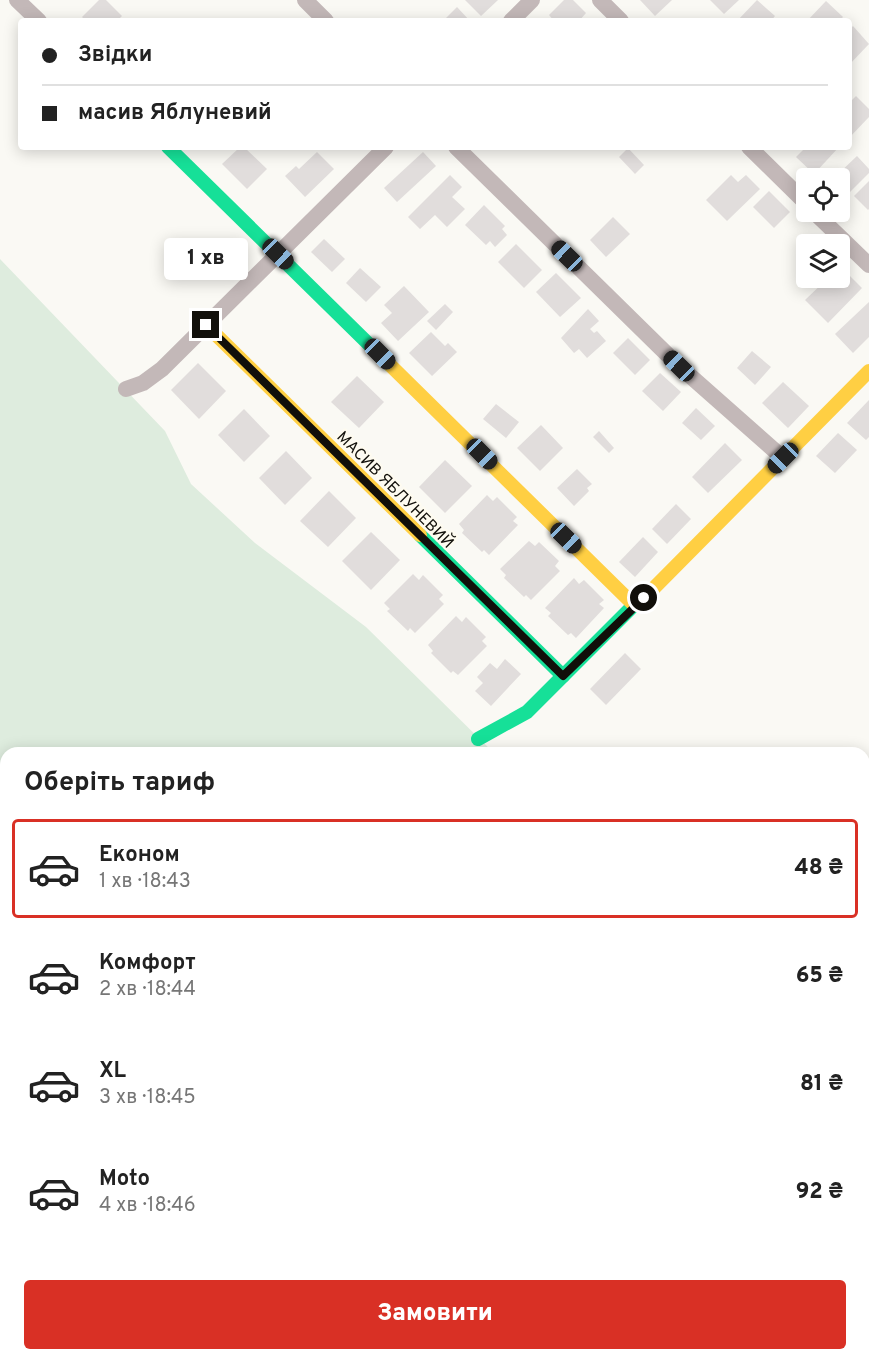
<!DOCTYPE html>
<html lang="uk">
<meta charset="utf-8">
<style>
:root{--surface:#fff;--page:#f6f6f6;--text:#222;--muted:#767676;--line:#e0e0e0;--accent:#d93025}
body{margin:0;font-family:Overpass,sans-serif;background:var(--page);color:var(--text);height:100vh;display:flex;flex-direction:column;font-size:22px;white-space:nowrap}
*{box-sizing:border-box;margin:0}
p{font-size:20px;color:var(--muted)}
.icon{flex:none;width:33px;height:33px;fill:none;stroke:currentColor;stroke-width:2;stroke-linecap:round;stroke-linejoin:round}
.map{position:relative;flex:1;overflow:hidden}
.panel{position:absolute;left:0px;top:747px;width:870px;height:614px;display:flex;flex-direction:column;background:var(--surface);border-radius:18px 18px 0 0;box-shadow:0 3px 15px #0003}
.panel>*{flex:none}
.guide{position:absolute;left:18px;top:18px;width:834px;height:132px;border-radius:6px;box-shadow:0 3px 15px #0003;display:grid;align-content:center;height:132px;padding:0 24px;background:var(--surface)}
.fabs{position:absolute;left:796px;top:168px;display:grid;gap:12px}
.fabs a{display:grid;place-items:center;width:54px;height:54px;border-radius:6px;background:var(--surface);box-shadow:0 3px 15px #0003;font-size:30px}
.end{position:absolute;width:27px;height:27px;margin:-14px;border:8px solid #110f0a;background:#fff;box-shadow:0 0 0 3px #fff}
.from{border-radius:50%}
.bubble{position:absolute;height:42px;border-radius:6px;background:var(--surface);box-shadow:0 3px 15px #0003;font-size:20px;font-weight:800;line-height:42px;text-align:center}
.car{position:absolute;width:18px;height:36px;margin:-18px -9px;border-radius:8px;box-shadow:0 0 4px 2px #0007;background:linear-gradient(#222 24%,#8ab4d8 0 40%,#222 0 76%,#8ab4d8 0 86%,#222 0)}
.guide b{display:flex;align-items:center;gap:21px;height:57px;font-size:22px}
.guide b+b{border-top:2px solid var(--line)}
.guide i{width:15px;height:15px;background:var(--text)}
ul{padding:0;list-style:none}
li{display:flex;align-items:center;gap:18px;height:99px;margin:0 12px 9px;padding:0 12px;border:3px solid transparent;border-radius:6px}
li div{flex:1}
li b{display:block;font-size:22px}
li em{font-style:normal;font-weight:800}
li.on{border-color:var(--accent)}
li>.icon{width:54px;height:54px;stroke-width:1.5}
h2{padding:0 24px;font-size:27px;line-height:72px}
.action{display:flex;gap:12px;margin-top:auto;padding:12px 24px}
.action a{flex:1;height:69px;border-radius:6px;background:var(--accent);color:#fff;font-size:24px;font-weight:800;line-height:69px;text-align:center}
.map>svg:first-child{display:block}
.green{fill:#deecde}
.building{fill:#e1dddc}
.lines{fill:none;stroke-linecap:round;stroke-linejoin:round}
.street{stroke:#c3b8b8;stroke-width:16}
.fast{stroke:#16e098;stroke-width:14}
.slow{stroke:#ffcf43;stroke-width:14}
.route{stroke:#110f0a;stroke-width:8}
.labels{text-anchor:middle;stroke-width:4.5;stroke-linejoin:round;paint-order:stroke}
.street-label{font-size:16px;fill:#110f0a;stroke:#fefbf0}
</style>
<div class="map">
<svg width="869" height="1360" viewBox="0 0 869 1360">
<rect width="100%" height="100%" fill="#faf9f4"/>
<g class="green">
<path d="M0,259L165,431L191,484L255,543L366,627L494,753H6V1294L0,1292Z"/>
<path d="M864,1090L869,1095V1360H233L214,1355L864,1354Z"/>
</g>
<g class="building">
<path d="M99,0H106L122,16L117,21H86L82,17Z"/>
<path d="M465,0H498L481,16Z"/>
<path d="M564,0H573L586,13L579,21H554L549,15Z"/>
<path d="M640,0H672L655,16Z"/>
<path d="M710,0H739L724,14Z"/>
<path d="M757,0L775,16L771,21H737Z"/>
<path d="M826,1L843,17L839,21H807Z"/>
<path d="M457,7L470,21H443Z"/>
<path d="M853,26L869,44L849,65V30Z"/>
<path d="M856,96L869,109V117L849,138V103Z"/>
<path d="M240,147H244L267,169L247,189L222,164Z"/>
<path d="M806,147H839L814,174L796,157Z"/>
<path d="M628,148L644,165L635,174L619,157Z"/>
<path d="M317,152L334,169L305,197L285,176L296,166L299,169Z"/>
<path d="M423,152L436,166L397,202L384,188Z"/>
<path d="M857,156L869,169V173L846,196L840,189V178H834Z"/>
<path d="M450,175L462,187L452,197L465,209L447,227L435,215L420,229L408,217Z"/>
<path d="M731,175L738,182L746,175L760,189L727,221L706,200Z"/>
<path d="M869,181V209L868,210L854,196Z"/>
<path d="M769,191L790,212L774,228L753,207Z"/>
<path d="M484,205L505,226L502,229L507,235L495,247L490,241L486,245L465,225Z"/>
<path d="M613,217L630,234L606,257L590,240Z"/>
<path d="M324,239L345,259L332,272L311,252Z"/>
<path d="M516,244L542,270L524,288L498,262Z"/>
<path d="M360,268L381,287L366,302L346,283Z"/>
<path d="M556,273L581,298L560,317L536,292Z"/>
<path d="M849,275L862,288L828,323L805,300L828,278H833L840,284Z"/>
<path d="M404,286L429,312L398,341L381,323L392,313L384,305Z"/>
<path d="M869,302V337L853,353L835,334Z"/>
<path d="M445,304L453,312L436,330L427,321Z"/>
<path d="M588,309L599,321L590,329L594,333L597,331L606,341L587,358L579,349L574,353L561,338Z"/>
<path d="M431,332L445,346L448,343L457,352L432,376L409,353Z"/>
<path d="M628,338L650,360L635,375L613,353Z"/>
<path d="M752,351L771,367L755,385L737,368Z"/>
<path d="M198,363L226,391L199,419L171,390Z"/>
<path d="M660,373L681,392L663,411L642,391Z"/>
<path d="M357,376L384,402L359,428L331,402Z"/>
<path d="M783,382L809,406L788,428L762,403Z"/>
<path d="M869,400V437L866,440L847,423Z"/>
<path d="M496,404L519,422L506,438L483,419Z"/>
<path d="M696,408L715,426L701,440L682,423Z"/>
<path d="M244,409L270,436L244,462L218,435Z"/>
<path d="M541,425L563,448L540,471L517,448Z"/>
<path d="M599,431L614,448L609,453L593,437Z"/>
<path d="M838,433L857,450L835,473L816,456Z"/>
<path d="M725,443L742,460L708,493L692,477Z"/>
<path d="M286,451L312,478L285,505L259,478Z"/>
<path d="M445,460L472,486L445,513L419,487Z"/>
<path d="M577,469L592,484L587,488L589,491L574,506L557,488Z"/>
<path d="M329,491L356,518L328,547L300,521Z"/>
<path d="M487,495L493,501L497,497L517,517L513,521L518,525L489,555L484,550L482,552L462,533L464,530L459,524Z"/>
<path d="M676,504L691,519L667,544L652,529Z"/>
<path d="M371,532L400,560L371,590L342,561Z"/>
<path d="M643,537L658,552L635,577L619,562Z"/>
<path d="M529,541L535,546L539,542L559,561L555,566L560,571L531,600L526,595L524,597L504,578L506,575L500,569Z"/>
<path d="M413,574L419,580L423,575L443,595L439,599L444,604L415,633L410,628L408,631L387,611L390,609L384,603Z"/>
<path d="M574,578L579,584L584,580L604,600L599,604L604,608L576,638L571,633L568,635L548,616L551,613L545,608Z"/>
<path d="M456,616L462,622L466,617L486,637L482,641L487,646L458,675L453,671L451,673L431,653L433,651L428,645Z"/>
<path d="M625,653L641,669L606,705L590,689Z"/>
<path d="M505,659L521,674L491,706L475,691L483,683L477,677L490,663L497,669Z"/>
<path d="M869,964V990L864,985V969Z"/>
<path d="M869,1027V1060L864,1055V1032Z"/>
</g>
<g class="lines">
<g class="street">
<path d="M17,0L39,21"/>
<path d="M305,0L326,21"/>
<path d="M600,0L621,21"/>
<path d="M511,21L532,0"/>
<path d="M456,147L679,366L783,458"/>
<path d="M749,147L807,204"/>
<path d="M814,212L869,265"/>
<path d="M126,389L143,383L162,369L386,147"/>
</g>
<g class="fast">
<path d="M168,147L390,365"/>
<path d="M420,535L563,676"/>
<path d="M478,739L527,712L634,605L651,591"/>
</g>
<g class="slow">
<path d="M206,325L420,535"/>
<path d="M390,365L634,605"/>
<path d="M651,591L869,371"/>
</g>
</g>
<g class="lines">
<path class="route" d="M206,325L563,676L644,598"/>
</g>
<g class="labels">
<g class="street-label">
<text transform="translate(396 489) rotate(45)" y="6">МАСИВ ЯБЛУНЕВИЙ</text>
</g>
</g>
</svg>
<div class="fabs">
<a><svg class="icon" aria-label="locate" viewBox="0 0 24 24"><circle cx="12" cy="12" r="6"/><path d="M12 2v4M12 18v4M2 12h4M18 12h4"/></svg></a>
<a><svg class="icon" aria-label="layers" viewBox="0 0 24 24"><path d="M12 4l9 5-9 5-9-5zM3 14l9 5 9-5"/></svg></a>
</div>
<i class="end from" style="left:644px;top:598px"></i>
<i class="end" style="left:206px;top:325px"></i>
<div class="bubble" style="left:164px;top:238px;width:84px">1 хв</div>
<i class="car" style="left:278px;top:254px;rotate:134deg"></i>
<i class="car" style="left:567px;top:256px;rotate:314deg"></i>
<i class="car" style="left:380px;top:354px;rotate:135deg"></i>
<i class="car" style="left:679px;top:366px;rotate:314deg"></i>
<i class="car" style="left:482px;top:454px;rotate:135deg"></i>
<i class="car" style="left:783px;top:458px;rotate:225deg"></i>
<i class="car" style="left:566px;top:538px;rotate:134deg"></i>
<div class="guide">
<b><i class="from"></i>Звідки</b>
<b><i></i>масив Яблуневий</b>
</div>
<section class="panel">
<h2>Оберіть тариф</h2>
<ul>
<li class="on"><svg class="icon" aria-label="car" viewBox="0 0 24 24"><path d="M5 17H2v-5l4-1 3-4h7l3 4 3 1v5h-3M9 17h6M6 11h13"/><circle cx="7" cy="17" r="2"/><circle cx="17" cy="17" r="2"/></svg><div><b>Економ</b><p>1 хв · 18:43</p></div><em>48 ₴</em></li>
<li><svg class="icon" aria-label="car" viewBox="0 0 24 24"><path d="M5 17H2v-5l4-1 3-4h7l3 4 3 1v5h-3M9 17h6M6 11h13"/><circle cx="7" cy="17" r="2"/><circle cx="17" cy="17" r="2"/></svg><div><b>Комфорт</b><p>2 хв · 18:44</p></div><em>65 ₴</em></li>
<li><svg class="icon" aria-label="car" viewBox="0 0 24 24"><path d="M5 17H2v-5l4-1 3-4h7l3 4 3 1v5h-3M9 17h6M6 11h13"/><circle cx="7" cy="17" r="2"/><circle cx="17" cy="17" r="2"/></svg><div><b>XL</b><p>3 хв · 18:45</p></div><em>81 ₴</em></li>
<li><svg class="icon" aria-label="car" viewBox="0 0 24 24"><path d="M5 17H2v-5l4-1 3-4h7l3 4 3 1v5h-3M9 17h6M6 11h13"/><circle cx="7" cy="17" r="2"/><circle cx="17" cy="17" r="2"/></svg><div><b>Moto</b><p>4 хв · 18:46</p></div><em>92 ₴</em></li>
</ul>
<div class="action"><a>Замовити</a></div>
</section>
</div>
